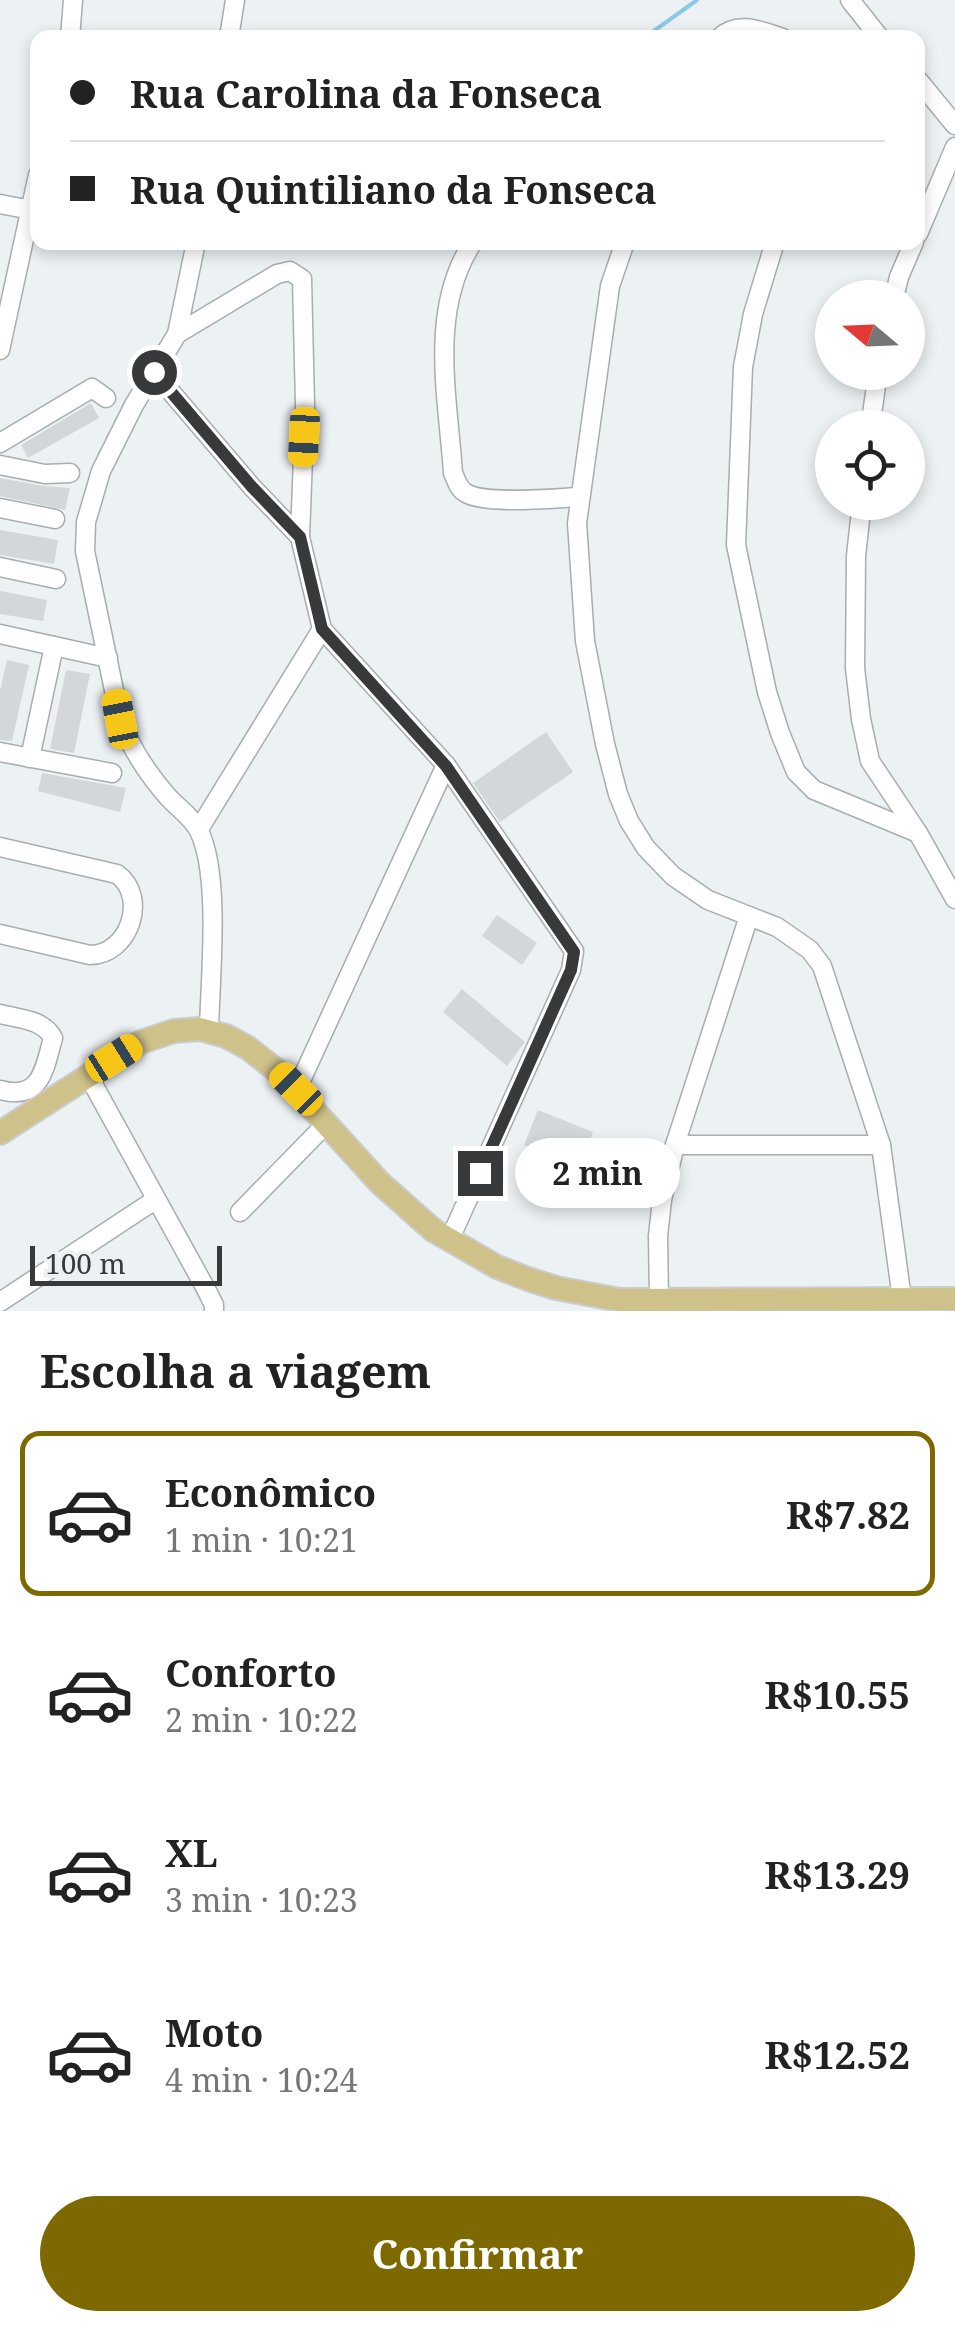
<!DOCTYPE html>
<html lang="pt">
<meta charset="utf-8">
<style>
:root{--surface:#fff;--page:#f2f2f2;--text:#222;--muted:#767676;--line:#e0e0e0;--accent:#7d6900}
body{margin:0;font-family:"Noto Serif",serif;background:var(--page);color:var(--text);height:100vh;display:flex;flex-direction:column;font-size:38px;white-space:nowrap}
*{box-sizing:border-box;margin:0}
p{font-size:32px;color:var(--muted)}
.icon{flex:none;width:55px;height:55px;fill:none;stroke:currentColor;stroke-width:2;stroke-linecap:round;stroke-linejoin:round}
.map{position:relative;height:1311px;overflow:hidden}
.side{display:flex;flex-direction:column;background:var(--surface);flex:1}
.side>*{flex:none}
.banner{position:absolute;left:30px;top:30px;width:895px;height:220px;border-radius:20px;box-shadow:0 5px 15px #0003;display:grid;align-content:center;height:220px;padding:0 40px;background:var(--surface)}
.needle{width:65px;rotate:289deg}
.tools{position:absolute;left:815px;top:280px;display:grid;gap:20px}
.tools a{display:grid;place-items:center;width:110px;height:110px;border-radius:50%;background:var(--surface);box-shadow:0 5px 15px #0003;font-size:50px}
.scale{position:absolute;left:30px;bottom:25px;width:192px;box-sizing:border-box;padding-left:10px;border:5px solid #37393a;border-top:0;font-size:28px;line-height:35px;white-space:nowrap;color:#37393a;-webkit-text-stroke:8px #ecf1f4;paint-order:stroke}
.end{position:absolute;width:45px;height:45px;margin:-22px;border:12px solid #37393a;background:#fff;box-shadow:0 0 0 5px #fff}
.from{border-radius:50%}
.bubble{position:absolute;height:70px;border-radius:35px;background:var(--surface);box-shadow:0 5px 15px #0003;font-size:32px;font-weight:700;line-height:70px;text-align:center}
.car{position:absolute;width:30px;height:60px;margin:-30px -15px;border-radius:12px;box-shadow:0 0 8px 2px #0007;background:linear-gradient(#f5c518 24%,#345 0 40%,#f5c518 0 76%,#345 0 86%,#f5c518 0)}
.banner b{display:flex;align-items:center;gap:35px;height:95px;font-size:38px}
.banner b+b{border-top:2px solid var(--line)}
.banner i{width:25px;height:25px;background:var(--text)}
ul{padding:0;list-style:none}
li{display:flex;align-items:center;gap:30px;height:165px;margin:0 20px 15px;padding:0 20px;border:5px solid transparent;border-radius:20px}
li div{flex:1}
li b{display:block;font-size:38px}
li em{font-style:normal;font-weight:700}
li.selected{border-color:var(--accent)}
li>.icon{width:90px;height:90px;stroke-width:1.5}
h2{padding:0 40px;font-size:45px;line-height:120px}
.button{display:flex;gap:20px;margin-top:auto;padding:20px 40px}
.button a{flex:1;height:115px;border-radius:60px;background:var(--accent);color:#fff;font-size:40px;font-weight:700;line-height:115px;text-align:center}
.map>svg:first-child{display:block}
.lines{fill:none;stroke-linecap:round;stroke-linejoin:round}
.stream{stroke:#8ac9e5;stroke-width:4}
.building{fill:#d2d7d9}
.minor-casing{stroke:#a8adaf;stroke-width:21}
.major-casing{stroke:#cbcccc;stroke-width:26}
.minor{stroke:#fff;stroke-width:18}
.major{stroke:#cec189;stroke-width:22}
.route{stroke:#37393a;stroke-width:12}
</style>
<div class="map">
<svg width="955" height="1311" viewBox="0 0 955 1311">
<rect width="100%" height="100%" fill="#ecf1f4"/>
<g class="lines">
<path class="stream" d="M644,38L697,0"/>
</g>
<g class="building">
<path d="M91,403L99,418L28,458L21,445Z"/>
<path d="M0,478L43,486L70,488L65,510L0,496Z"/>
<path d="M0,530L58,540L54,564L0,555Z"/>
<path d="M0,591L47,600L43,621L0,614Z"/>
<path d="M7,660L29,665L12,741L0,740V691Z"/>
<path d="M66,670L90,674L74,753L50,749Z"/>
<path d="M546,732L573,772L500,822L473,783Z"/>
<path d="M42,773L126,788L120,812L38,791Z"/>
<path d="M497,915L537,943L522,965L482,936Z"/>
<path d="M462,989L525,1042L507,1066L443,1012Z"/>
<path d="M538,1110L593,1132L580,1167L524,1145Z"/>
</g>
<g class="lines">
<defs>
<g id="minor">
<path d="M850,0L880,38"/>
<path d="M70,38L73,0"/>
<path d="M229,38L235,0"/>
<path d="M719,38C738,20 761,31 783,38"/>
<path d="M918,80L955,125"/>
<path d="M0,204L37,211"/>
<path d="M918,234L955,147"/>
<path d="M196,242L177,334L134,405L101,471L86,522L85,551L120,719C131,749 147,773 168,797C178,808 193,818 199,831C221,876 210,979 209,1030"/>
<path d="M473,242C428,310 448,397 453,473C457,481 458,489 466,493C485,505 555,498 580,497"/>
<path d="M625,242L610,286L577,523L585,641L605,744L618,794L629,821L646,848L673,876L708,900L777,927L810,950L822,966L881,1145L902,1299"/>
<path d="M775,242L753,314L743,367L736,545L767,692L780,733L796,772L814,790L918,833"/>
<path d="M894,298L899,277L914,242"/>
<path d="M177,334L277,274L290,271L302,279L305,405L300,537"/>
<path d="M0,350L38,175"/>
<path d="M154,372L252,487L300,537L322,629L446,765L574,951L571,970L449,1241"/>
<path d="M870,428L878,372"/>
<path d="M0,443L92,388L106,398"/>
<path d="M0,465L45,474L70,473"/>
<path d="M862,502L856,556L855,668L861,719L870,761L918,833L955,899"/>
<path d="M0,508L55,519"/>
<path d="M0,567L56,579"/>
<path d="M0,634L108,658"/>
<path d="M0,752L112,773"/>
<path d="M30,758L54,646"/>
<path d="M199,829L322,629"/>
<path d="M0,847L117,874C149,897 129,955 90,955L0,934"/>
<path d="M0,1014C19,1019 43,1019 53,1038C44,1070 41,1101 0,1090"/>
<path d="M88,1075L206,1289L214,1305V1311"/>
<path d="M297,1089L446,765"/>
<path d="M675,1145H881"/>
<path d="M240,1212L325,1125"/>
<path d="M659,1301L658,1236L662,1200L675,1145L749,916"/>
<path d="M0,1302L155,1200"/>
</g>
<path id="major" d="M0,1133L141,1042L174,1031L200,1029L226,1036L248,1048L280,1073L380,1183L433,1230L497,1267L528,1279L556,1288L620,1300L955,1299"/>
</defs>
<use href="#minor" class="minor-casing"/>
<use href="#major" class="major-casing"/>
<use href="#minor" class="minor"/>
<use href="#major" class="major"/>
</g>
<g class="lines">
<path class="route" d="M154,372L252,487L300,537L322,629L446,766L574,952L571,970L480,1173"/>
</g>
</svg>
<div class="tools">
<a><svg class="needle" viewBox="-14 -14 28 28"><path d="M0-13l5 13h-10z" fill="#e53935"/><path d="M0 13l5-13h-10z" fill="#767676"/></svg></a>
<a><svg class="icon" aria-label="locate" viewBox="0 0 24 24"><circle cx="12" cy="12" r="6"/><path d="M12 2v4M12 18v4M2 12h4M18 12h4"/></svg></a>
</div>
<div class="scale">100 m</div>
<i class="end from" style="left:154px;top:372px"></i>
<i class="end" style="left:480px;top:1173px"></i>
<div class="bubble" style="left:515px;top:1138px;width:165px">2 min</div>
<i class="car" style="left:304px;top:437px;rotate:183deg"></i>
<i class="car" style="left:120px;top:719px;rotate:349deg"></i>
<i class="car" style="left:114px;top:1058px;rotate:58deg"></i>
<i class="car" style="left:296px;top:1089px;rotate:315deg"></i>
<div class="banner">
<b><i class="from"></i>Rua Carolina da Fonseca</b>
<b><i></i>Rua Quintiliano da Fonseca</b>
</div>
</div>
<section class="side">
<h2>Escolha a viagem</h2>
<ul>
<li class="selected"><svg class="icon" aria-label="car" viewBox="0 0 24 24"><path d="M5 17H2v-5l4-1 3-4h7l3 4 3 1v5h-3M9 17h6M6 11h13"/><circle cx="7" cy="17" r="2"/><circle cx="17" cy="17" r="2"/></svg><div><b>Econômico</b><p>1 min · 10:21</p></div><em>R$7.82</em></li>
<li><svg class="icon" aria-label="car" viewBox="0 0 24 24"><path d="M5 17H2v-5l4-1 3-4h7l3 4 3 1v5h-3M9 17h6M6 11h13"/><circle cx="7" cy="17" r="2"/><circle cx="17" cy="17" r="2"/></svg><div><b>Conforto</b><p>2 min · 10:22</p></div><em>R$10.55</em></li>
<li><svg class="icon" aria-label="car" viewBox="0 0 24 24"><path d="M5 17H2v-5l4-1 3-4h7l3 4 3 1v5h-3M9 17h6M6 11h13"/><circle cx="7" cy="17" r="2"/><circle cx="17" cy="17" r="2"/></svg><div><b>XL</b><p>3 min · 10:23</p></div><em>R$13.29</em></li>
<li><svg class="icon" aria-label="car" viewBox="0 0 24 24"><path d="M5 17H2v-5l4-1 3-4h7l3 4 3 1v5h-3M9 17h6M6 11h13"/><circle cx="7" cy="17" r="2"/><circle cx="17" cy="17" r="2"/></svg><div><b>Moto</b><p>4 min · 10:24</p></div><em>R$12.52</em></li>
</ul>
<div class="button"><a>Confirmar</a></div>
</section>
